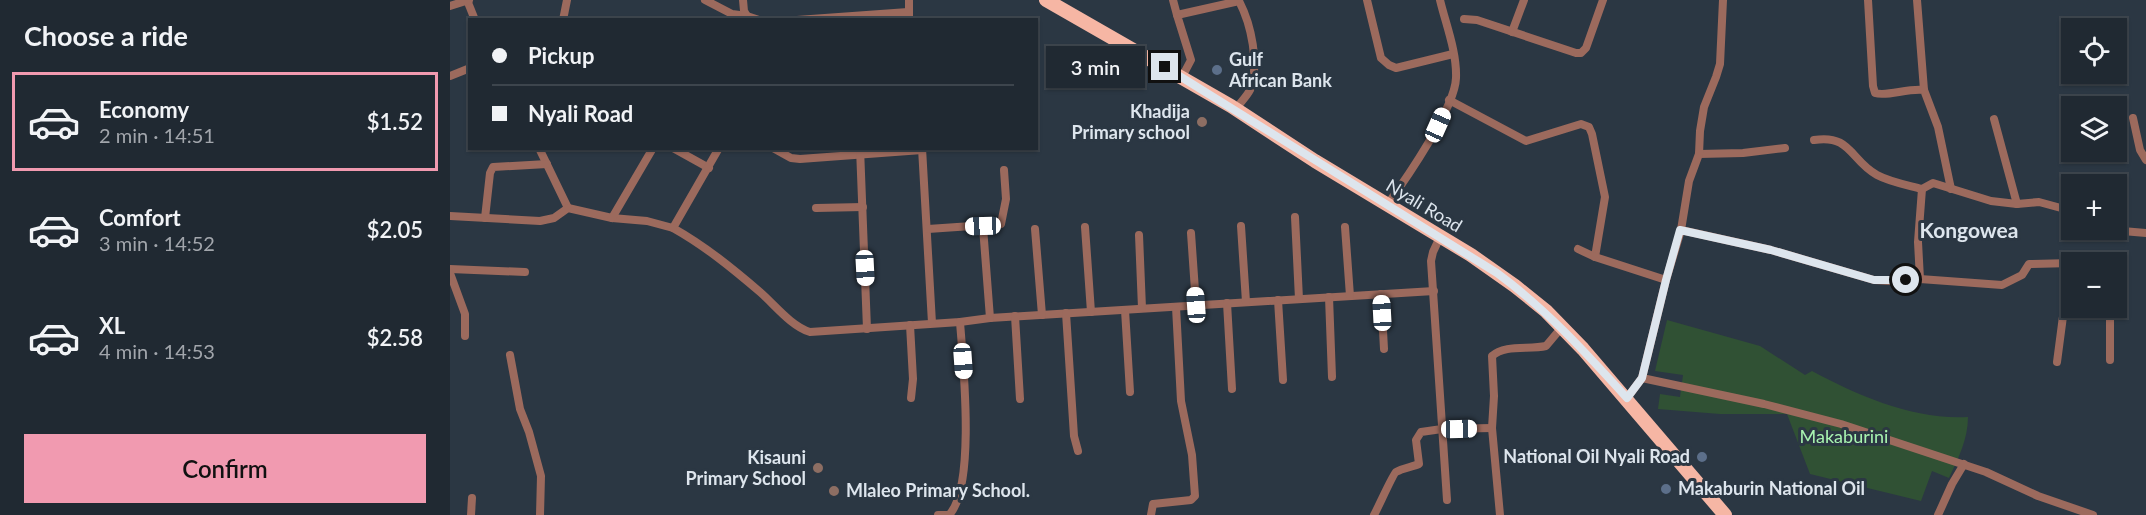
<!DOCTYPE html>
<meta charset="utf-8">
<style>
:root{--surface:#202932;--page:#2d353e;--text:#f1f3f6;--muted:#a2a6ac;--line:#3d454d;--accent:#f19ab0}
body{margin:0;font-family:Lato,sans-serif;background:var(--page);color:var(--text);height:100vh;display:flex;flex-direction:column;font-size:22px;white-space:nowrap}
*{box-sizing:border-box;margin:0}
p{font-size:20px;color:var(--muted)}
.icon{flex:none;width:33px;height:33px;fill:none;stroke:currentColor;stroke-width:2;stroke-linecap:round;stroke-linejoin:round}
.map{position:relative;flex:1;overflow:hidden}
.panel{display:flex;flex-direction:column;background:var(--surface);width:450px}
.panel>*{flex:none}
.hud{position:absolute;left:18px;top:18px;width:570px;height:132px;border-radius:0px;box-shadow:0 2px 4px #0004,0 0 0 2px var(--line);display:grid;align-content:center;height:132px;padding:0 24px;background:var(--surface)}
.fabs{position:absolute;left:1611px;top:18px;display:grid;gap:12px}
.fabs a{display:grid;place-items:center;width:66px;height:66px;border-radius:0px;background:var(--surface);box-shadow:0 2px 4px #0004,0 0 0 2px var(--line);font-size:30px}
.end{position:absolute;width:27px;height:27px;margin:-14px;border:8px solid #dde5ed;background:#111;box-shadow:0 0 0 3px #111}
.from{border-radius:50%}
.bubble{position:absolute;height:42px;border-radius:0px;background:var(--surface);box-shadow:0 2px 4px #0004,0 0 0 2px var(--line);font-size:20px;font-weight:600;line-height:42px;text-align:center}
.car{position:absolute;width:18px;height:36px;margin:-18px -9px;border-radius:8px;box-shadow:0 0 4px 2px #0007;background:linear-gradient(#fff 24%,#345 0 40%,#fff 0 76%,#345 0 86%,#fff 0)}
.hud b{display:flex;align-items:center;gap:21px;height:57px;font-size:22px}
.hud b+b{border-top:2px solid var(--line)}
.hud i{width:15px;height:15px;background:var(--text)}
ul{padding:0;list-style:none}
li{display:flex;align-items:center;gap:18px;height:99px;margin:0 12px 9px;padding:0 12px;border:3px solid transparent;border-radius:0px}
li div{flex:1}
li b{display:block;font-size:22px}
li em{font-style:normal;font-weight:600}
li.on{border-color:var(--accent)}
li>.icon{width:54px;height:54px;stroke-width:1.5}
h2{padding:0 24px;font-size:27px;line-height:72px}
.cta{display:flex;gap:12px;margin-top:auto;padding:12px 24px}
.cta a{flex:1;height:69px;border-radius:0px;background:var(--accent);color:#111;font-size:24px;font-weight:600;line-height:69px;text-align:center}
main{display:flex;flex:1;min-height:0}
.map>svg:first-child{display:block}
.green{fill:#305134}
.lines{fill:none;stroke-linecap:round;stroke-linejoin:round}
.minor{stroke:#9c6a5d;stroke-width:8}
.trunk{stroke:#f6b6a4;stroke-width:14}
.route{stroke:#dde5ed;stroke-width:8}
.service-dot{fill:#5c6f8a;stroke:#2b3743;stroke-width:2}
.education-dot{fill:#8d6e63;stroke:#2b3743;stroke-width:2}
.labels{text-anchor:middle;stroke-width:6;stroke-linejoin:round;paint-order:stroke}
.poi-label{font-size:18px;font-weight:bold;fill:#dde5ed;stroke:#2b3743;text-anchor:start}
.street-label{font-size:18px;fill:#dde5ed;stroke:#2b3743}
.park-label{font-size:18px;fill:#a8f4b0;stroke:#2b3743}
.quarter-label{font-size:21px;font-weight:bold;fill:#dde5ed;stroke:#2b3743}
</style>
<main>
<section class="panel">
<h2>Choose a ride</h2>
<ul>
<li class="on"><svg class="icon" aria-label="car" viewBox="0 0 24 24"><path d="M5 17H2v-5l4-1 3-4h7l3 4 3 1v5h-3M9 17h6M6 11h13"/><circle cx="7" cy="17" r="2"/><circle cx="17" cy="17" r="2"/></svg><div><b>Economy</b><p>2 min · 14:51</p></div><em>$1.52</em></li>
<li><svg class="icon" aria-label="car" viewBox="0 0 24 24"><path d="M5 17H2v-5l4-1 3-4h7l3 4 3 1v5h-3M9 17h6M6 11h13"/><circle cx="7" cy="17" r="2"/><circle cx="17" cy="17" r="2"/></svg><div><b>Comfort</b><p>3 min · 14:52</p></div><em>$2.05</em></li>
<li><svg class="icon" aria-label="car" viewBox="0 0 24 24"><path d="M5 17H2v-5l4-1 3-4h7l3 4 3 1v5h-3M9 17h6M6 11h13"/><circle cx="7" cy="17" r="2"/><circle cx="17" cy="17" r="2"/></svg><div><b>XL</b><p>4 min · 14:53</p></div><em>$2.58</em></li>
</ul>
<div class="cta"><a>Confirm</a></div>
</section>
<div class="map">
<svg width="1696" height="515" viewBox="0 0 1696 515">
<rect width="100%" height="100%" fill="#2b3743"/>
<path class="green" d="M1217,320L1310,346L1355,375L1362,371C1409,396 1463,420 1518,417C1518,439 1508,459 1499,478L1482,471L1471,501L1360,474L1337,414H1270L1208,409L1210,394L1230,397L1233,375L1205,371Z"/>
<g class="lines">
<g class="minor">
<path d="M17,0L25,20"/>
<path d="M255,0L282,14L297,16"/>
<path d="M293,0L294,11L297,16L309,20"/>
<path d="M723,0L727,15"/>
<path d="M917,0L931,58L939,65L946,68L1003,54"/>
<path d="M1418,0L1423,86L1425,93C1437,97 1457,88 1474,90L1488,127L1501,189"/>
<path d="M1467,0L1474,90"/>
<path d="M0,6L19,0"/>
<path d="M1014,19L1027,20L1126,53H1131L1136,48L1153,0"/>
<path d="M113,20L117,0"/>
<path d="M347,20L458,12"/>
<path d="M459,20V0"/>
<path d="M1062,32L1074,0"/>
<path d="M0,76L20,68"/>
<path d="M732,77L741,60L727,15L789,1C801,24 810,64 800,90C797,96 790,103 786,109"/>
<path d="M999,100L1076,141L1131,124L1139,127L1142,134L1155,197L1145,257"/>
<path d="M1683,118L1690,150L1696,160"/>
<path d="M1544,119L1567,204"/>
<path d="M1364,140C1401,134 1400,160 1427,175C1440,182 1457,185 1472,189"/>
<path d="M89,148L118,208"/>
<path d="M223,148L259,168"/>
<path d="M269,148L223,228C255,246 282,268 310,292C325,305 341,326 360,332L510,322L540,318L984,291"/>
<path d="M323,148L341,158L350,159L472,150"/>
<path d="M410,148L417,329"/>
<path d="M472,148L482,323"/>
<path d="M1249,154L1293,153L1335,148"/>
<path d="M937,205C956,179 1005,108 1006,78C1007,52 996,25 990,0"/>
<path d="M366,208L413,207"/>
<path d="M0,216L90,221L104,218L118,208L162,218L197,221L223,228"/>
<path d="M845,217L849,299"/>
<path d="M35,218L40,173L43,167L97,164"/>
<path d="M162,218L203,148"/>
<path d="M791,226L796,302"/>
<path d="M533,227L540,318"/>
<path d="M635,227L641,312"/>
<path d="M895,227L900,296"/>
<path d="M478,229L551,224L556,199L554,170"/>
<path d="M585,229L592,315"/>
<path d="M1231,230L1239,181L1249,154L1250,131L1254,107L1266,77L1270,64L1273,0"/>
<path d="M1661,230L1696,233"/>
<path d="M741,233L746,305"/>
<path d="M689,235L692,308"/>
<path d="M990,237L983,252L981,261L997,500"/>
<path d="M1128,249L1145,257L1216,280"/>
<path d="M0,269L75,272"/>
<path d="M0,273L15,314V336"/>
<path d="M1470,279L1468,242L1472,189L1483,183L1541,201L1567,204L1589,202L1622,211"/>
<path d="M931,294L934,349"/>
<path d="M879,297L882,377"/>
<path d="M828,300L833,380"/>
<path d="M777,303L782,389"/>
<path d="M1660,308V360"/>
<path d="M675,310L680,392"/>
<path d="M616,313L624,436L628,451"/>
<path d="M565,316L570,399"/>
<path d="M460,325L463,379L461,398"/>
<path d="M60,355L70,409L79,432L91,476L90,515"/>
<path d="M1607,362L1620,263"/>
<path d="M1192,378L1314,404L1391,424L1536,472L1588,496L1643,515"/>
<path d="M1177,398L1192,378L1216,280L1231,230L1321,250L1424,280L1442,281L1470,279L1552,285L1572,275L1579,264L1622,263"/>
<path d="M21,515L22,498"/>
<path d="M488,515H499C526,487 513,362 510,322"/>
<path d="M701,515L703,504L741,500L745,496L742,455L731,401L726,307"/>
<path d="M924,515C928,508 943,474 946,472C952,468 962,467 969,464L966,440L971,432L992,429L1042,428"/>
<path d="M1050,515L1042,428L1044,396L1042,356C1055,344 1079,350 1096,346L1112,327"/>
<path d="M1488,515L1502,484L1514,464"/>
</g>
<path class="trunk" d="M596,0L781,106L865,161L1021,255L1065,286L1096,311L1133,349L1275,515"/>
</g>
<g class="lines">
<path class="route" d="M715,67L1047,273C1096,309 1136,353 1177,398L1192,378L1216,280L1230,230L1321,250L1424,280H1456"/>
</g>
<g class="service-dot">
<circle cx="767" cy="70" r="6"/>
<circle cx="1252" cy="457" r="6"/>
<circle cx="1216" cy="489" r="6"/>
</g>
<g class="education-dot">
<circle cx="752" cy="122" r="6"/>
<circle cx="368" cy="468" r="6"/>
<circle cx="384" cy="491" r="6"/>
</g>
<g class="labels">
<g class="poi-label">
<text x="779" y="66">Gulf<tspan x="779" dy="21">African Bank</tspan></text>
<text x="740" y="118" text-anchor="end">Khadija<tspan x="740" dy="21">Primary school</tspan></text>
<text x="1240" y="463" text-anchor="end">National Oil Nyali Road</text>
<text x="356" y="464" text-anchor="end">Kisauni<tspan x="356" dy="21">Primary School</tspan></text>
<text x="1228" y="495">Makaburin National Oil</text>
<text x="396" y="497">Mlaleo Primary School.</text>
</g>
<g class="street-label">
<text transform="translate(974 206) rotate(31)" y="6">Nyali Road</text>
</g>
<g class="park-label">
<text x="1394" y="443">Makaburini</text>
</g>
<g class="quarter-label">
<text x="1519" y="238">Kongowea</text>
</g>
</g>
</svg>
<div class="fabs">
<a><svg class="icon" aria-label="locate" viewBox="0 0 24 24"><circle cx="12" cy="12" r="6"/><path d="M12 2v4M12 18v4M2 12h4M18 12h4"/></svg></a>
<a><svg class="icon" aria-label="layers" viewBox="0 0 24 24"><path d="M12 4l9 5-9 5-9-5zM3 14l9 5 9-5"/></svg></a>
<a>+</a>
<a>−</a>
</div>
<i class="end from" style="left:1456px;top:280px"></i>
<i class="end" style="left:715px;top:67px"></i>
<div class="bubble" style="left:596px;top:46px;width:99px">3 min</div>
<i class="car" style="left:988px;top:125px;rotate:24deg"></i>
<i class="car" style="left:533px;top:226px;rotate:268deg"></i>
<i class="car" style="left:415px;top:268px;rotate:177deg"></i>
<i class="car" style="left:746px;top:305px;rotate:356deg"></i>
<i class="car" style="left:932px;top:313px;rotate:357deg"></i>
<i class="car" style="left:513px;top:361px;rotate:176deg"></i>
<i class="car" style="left:1009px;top:429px;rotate:89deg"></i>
<div class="hud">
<b><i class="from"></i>Pickup</b>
<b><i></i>Nyali Road</b>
</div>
</div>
</main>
